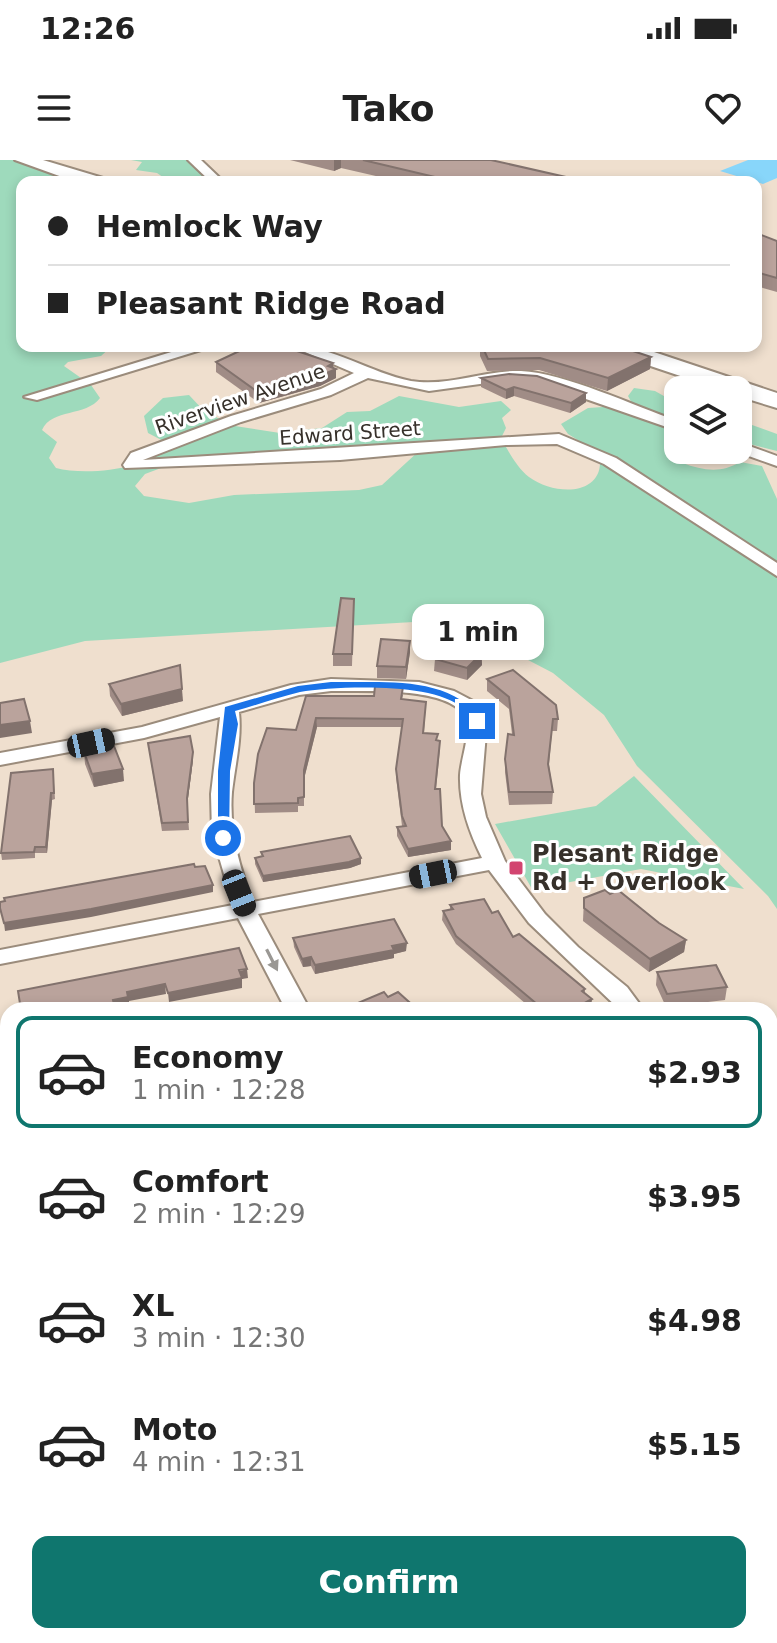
<!DOCTYPE html>
<meta charset="utf-8">
<style>
:root{--surface:#fff;--page:#f2f2f2;--text:#222;--muted:#767676;--line:#e0e0e0;--accent:#0f766e}
body{margin:0;font-family:"DejaVu Sans",sans-serif;background:var(--page);color:var(--text);height:100vh;display:flex;flex-direction:column;font-size:30px;white-space:nowrap}
*{box-sizing:border-box;margin:0}
p{font-size:26px;color:var(--muted)}
.icon{flex:none;width:44px;height:44px;fill:none;stroke:currentColor;stroke-width:2;stroke-linecap:round;stroke-linejoin:round}
.map{position:relative;flex:1;overflow:hidden}
.details{position:absolute;left:0px;top:842px;width:778px;height:642px;display:flex;flex-direction:column;background:var(--surface);border-radius:24px 24px 0 0;box-shadow:0 4px 12px #0003}
.details>*{flex:none}
.hud{position:absolute;left:16px;top:16px;width:746px;height:176px;border-radius:16px;box-shadow:0 4px 12px #0003;display:grid;align-content:center;height:176px;padding:0 32px;background:var(--surface)}
.buttons{position:absolute;left:664px;top:216px;display:grid;gap:16px}
.buttons a{display:grid;place-items:center;width:88px;height:88px;border-radius:16px;background:var(--surface);box-shadow:0 4px 12px #0003;font-size:40px}
.end{position:absolute;width:36px;height:36px;margin:-18px;border:10px solid #1a73e8;background:#fff;box-shadow:0 0 0 4px #fff}
.from{border-radius:50%}
.bubble{position:absolute;height:56px;border-radius:16px;background:var(--surface);box-shadow:0 4px 12px #0003;font-size:26px;font-weight:600;line-height:56px;text-align:center}
.car{position:absolute;width:24px;height:48px;margin:-24px -12px;border-radius:10px;box-shadow:0 0 6px 2px #0007;background:linear-gradient(#222 24%,#8ab4d8 0 40%,#222 0 76%,#8ab4d8 0 86%,#222 0)}
.hud b{display:flex;align-items:center;gap:28px;height:76px;font-size:30px}
.hud b+b{border-top:2px solid var(--line)}
.hud i{width:20px;height:20px;background:var(--text)}
ul{padding:14px 0 0;list-style:none}
li{display:flex;align-items:center;gap:24px;height:112px;margin:0 16px 12px;padding:0 16px;border:4px solid transparent;border-radius:16px}
li div{flex:1}
li b{display:block;font-size:30px}
li em{font-style:normal;font-weight:600}
li.current{border-color:var(--accent)}
li>.icon{width:72px;height:72px;stroke-width:1.5}
.primary-button{display:flex;gap:16px;margin-top:auto;padding:16px 32px}
.primary-button a{flex:1;height:92px;border-radius:16px;background:var(--accent);color:#fff;font-size:32px;font-weight:600;line-height:92px;text-align:center}
.status{display:flex;justify-content:space-between;align-items:center;height:56px;padding:0 40px;background:var(--surface);direction:ltr}
.status svg{height:22px;fill:currentColor}
header{display:flex;justify-content:space-between;align-items:center;height:104px;padding:0 32px;background:var(--surface);font-size:36px;font-weight:600}
.map>svg:first-child{display:block}
.green{fill:#9edabc}
.water{fill:#88d6fa}
.lines{fill:none;stroke-linecap:round;stroke-linejoin:round}
.minor-casing{stroke:#9b8c7c;stroke-width:4}
.primary-casing{stroke:#9b8c7c;stroke-width:4}
.minor{fill:#fff;fill-rule:evenodd}
.primary{fill:#fff;fill-rule:evenodd}
.wall{fill:#a08c86}
.shaded-wall{fill:#82726d}
.building{fill:#baa39c;stroke:#82726d;stroke-width:2}
.oneway{fill:#9a9894}
.route{fill:#1a73e8}
.poi-dot{fill:#d2446f;stroke:#fff;stroke-width:3}
.labels{text-anchor:middle;stroke-width:6;stroke-linejoin:round;paint-order:stroke}
.far-street-label{font-size:20px;fill:#36302a;stroke:#fff}
.poi-label{font-size:24px;font-weight:bold;fill:#36302a;stroke:#fff;text-anchor:start}
</style>
<div class="status"><b>12:26</b><svg viewBox="0 0 49 12"><path d="M0 12V9h3v3zM5 12V6h3v6zM10 12V3h3v9zM15 12V0h3v12zM26 1h20v11H26zM47 4h2v5h-2z"/></svg></div>
<header><svg class="icon" aria-label="menu" viewBox="0 0 24 24"><path d="M4 6h16M4 12h16M4 18h16"/></svg>Tako<svg class="icon" aria-label="heart" viewBox="0 0 24 24"><path d="M12 20l-8-8c-3-5 5-10 8-4 3-6 11-1 8 4z"/></svg></header>
<div class="map">
<svg width="777" height="1483" viewBox="0 0 777 1483">
<rect width="100%" height="100%" fill="#efdfce"/>
<g class="green">
<path d="M0,0H17L89,22H22V186H112L101,196L68,202L64,206L91,225L100,238C86,257 52,248 42,270L57,282L49,298L56,308C86,316 149,310 169,284L148,273L144,256L163,238L189,235L205,252L235,266L280,273L322,268L347,252L370,251L399,236L459,247L501,241L511,250L502,258L506,268L501,278L355,292L177,302L145,314L135,326L144,336L189,343L234,335L359,330L382,325L419,291L503,282C510,294 518,309 529,317C556,337 608,336 599,293L568,274L561,264L588,248L633,245L628,236L634,228L655,231L678,244L677,293L682,303C703,310 720,314 740,302L762,306L777,339V749L768,736L637,606L604,555L553,513L459,464L431,461L85,481L0,503Z"/>
<path d="M131,0H190L214,22H170L157,13L136,10L142,2Z"/>
<path d="M738,260L777,274V291L738,281Z"/>
<path d="M634,616L744,729L641,709L532,729L495,664L596,646Z"/>
<path d="M777,875V1298H770V889Z"/>
<path d="M0,1307L8,1315V1476H69L77,1483H0Z"/>
</g>
<path class="water" d="M748,0H777V18L763,24L720,11Z"/>
<g class="lines">
<defs>
<g id="minor">
<path d="M188,0H201L224,22H211Z"/>
<path d="M191,186H214L37,240L24,237Z"/>
<path d="M291,186C334,186 370,213 411,221C449,227 483,210 521,211C565,213 634,246 678,261V271L537,222L509,220L429,231L368,218L331,235L241,262L143,300L559,274L616,298L777,403V416L604,304L557,284L506,285L340,300L125,308L123,305L131,293L231,256L321,229L354,213Z"/>
<path d="M738,282L777,296V306L732,290H738Z"/>
<path d="M331,519L419,522L454,531L473,541L487,561L481,634L486,657L505,701L545,754L578,787L627,827L644,850H620L529,763L489,710L258,754L310,850H286L238,758L0,804V790L233,745L212,673L211,634L220,557L144,578L0,605V593L142,567L291,525ZM331,531C362,532 453,525 466,559C471,573 461,599 460,615C459,644 469,672 482,698L253,742C239,707 229,669 232,632C235,605 242,579 239,552L299,535Z"/>
<path d="M0,879L8,881V923L0,921Z"/>
<path d="M8,1167V1189L0,1191V1169Z"/>
</g>
<g id="primary">
<path d="M15,0H43L103,18L105,22H76Z"/>
<path d="M603,186H636L777,233V248L738,236V230H722L606,191Z"/>
</g>
</defs>
<use href="#minor" class="minor-casing"/>
<use href="#primary" class="primary-casing"/>
<use href="#minor" class="minor"/>
<use href="#primary" class="primary"/>
</g>
<g class="wall">
<path d="M290,0H491L588,22H402L341,8L334,11Z"/>
<path d="M756,73L777,81V132L756,126Z"/>
<path d="M480,186H618L651,197L650,209L607,231L539,210L487,211L480,196Z"/>
<path d="M216,202L333,203L336,218L320,226L259,243L216,212Z"/>
<path d="M481,218L586,242L570,253L514,236L506,239L481,227Z"/>
<path d="M354,439L352,506H333V494Z"/>
<path d="M456,486L481,487L482,505L467,520L434,511L435,499Z"/>
<path d="M410,492L406,519L377,518V506Z"/>
<path d="M487,519L558,559L557,571H552L549,605L553,632L552,644L509,645L505,612V599L512,574L509,549L487,531Z"/>
<path d="M109,524L183,541L122,556L110,536Z"/>
<path d="M403,535L402,539L426,542L424,573L437,581L440,589L436,629L442,666L451,681V690L408,697L397,676V667L402,666L396,617L402,567H317L304,619V646H298V652L255,653L254,623L296,570L306,536Z"/>
<path d="M148,583L193,592V600L187,646L189,670L162,671Z"/>
<path d="M84,592L124,621L94,627L85,604Z"/>
<path d="M53,609L55,639L52,640L47,693H35V698L2,700L1,693Z"/>
<path d="M261,692L361,704L350,708L263,722L255,704V698L262,696Z"/>
<path d="M610,734L686,780L684,792L649,812L583,761L584,738Z"/>
<path d="M450,745L492,753L513,777L585,829V834L591,848L587,850H533L456,784L442,760L443,751L450,750Z"/>
<path d="M293,778L406,791L394,794V798L315,814L311,806L303,807L294,787Z"/>
<path d="M657,812L727,827L725,840L666,847L656,825Z"/>
</g>
<g class="shaded-wall">
<path d="M334,0H341V8L334,11Z"/>
<path d="M651,197L650,209L607,231L608,218Z"/>
<path d="M333,203V210L336,209V218L320,226L259,243V233Z"/>
<path d="M514,227V236L506,239V230Z"/>
<path d="M586,233V242L570,253L571,243Z"/>
<path d="M410,481V492L406,519V507Z"/>
<path d="M481,487L482,505L467,520V508L476,492Z"/>
<path d="M182,529L183,541L122,556L121,544Z"/>
<path d="M316,558L317,567L304,619V646V610Z"/>
<path d="M30,561L32,573L0,578V565Z"/>
<path d="M193,592V600L187,646V638Z"/>
<path d="M123,609L124,621L94,627L92,614Z"/>
<path d="M51,633L52,640L47,693L46,687Z"/>
<path d="M451,681V690L408,697V689Z"/>
<path d="M361,698V704L350,708L263,722V716Z"/>
<path d="M213,725V732L91,757L5,771L4,763Z"/>
<path d="M686,780L684,792L649,812L650,799Z"/>
<path d="M407,783L406,791L394,794V798L315,814V805Z"/>
<path d="M311,797V806L303,807L302,799Z"/>
<path d="M247,809L248,818L242,819V828L169,842L168,833Z"/>
<path d="M165,824L166,834L129,841V846L114,850H82L127,832Z"/>
<path d="M592,839L591,848L587,850H572Z"/>
</g>
<g class="building">
<path d="M363,0H491L588,22H456Z"/>
<path d="M756,73L777,81V118L756,112Z"/>
<path d="M250,186H282L333,203L328,206L336,209L320,216L259,233L216,202Z"/>
<path d="M482,186H618L651,197L608,218L540,198L488,199Z"/>
<path d="M509,214L537,216L586,233L571,243L514,227L506,230L481,218Z"/>
<path d="M341,438L354,439L352,494H333Z"/>
<path d="M381,479L410,481L406,507L377,506Z"/>
<path d="M460,482L481,487L476,492L482,493L467,508L435,499L450,484L456,486Z"/>
<path d="M180,505L182,529L121,544L109,524Z"/>
<path d="M513,510L556,545L558,559H553L548,604L553,632H509L505,599L508,574L514,575L509,537L487,519Z"/>
<path d="M375,526L403,527L401,539L426,542L423,573L438,574L436,580L440,581L435,629H440L442,666L451,681L408,689L397,667L406,666L402,656L396,609L403,559L316,558L304,610V637L298,638V643L254,644V623L258,594L267,568L296,570L306,536H374Z"/>
<path d="M24,539L30,561L0,565V543Z"/>
<path d="M190,576L193,592L187,638L188,662L162,663L148,583Z"/>
<path d="M114,586L123,609L92,614L84,592Z"/>
<path d="M53,609L54,633H51L46,687H35L34,692L1,693L11,613Z"/>
<path d="M350,676L361,698L349,702L263,716L255,698L263,696L261,692Z"/>
<path d="M194,704L195,707L205,706L213,725L91,749L4,763L0,748V742L5,741L4,738Z"/>
<path d="M605,730L610,734L618,730L659,763L686,780L650,799L584,748V738Z"/>
<path d="M484,739L492,753L498,751L513,777L519,774L585,829L582,831L592,839L572,850H544L456,776L443,751L453,749L450,745Z"/>
<path d="M394,759L407,783L392,786L394,790L315,805L311,797L302,799L293,778Z"/>
<path d="M239,788L247,809L239,810L242,818L168,833L165,824L127,832L128,837L113,840L114,844L82,850H21L18,831Z"/>
<path d="M716,805L727,827L667,834L657,812Z"/>
<path d="M384,832L388,837L398,832L418,850H358L353,845Z"/>
</g>
<defs><path id="oneway-solid" d="M-6-.8H1V-3.2L6.5 0L1 3.2V.8H-6Z" transform="scale(2)"/></defs>
<use class="oneway" href="#oneway-solid" transform="translate(272 800) rotate(63)"/>
<path class="route" d="M331,522C383,523 450,514 483,561L473,563C470,559 467,552 462,548C435,522 336,526 300,532C279,537 257,545 235,551L238,564L230,611L229,678L218,680V611L225,547L298,526Z"/>
<rect class="poi-dot" x="508" y="700" width="16" height="16" rx="4"/>
<g class="labels">
<g class="far-street-label">
<text transform="translate(240 239) rotate(-19)" y="7">Riverview Avenue</text>
<text transform="translate(350 273) rotate(-4)" y="7">Edward Street</text>
</g>
<g class="poi-label">
<text x="532" y="702">Plesant Ridge<tspan x="532" dy="28">Rd + Overlook</tspan></text>
</g>
</g>
</svg>
<div class="buttons">
<a><svg class="icon" aria-label="layers" viewBox="0 0 24 24"><path d="M12 4l9 5-9 5-9-5zM3 14l9 5 9-5"/></svg></a>
</div>
<i class="end from" style="left:223px;top:678px"></i>
<i class="end" style="left:477px;top:561px"></i>
<div class="bubble" style="left:412px;top:444px;width:132px">1 min</div>
<i class="car" style="left:91px;top:583px;rotate:78deg"></i>
<i class="car" style="left:433px;top:714px;rotate:259deg"></i>
<i class="car" style="left:239px;top:733px;rotate:158deg"></i>
<div class="hud">
<b><i class="from"></i>Hemlock Way</b>
<b><i></i>Pleasant Ridge Road</b>
</div>
<section class="details">
<ul>
<li class="current"><svg class="icon" aria-label="car" viewBox="0 0 24 24"><path d="M5 17H2v-5l4-1 3-4h7l3 4 3 1v5h-3M9 17h6M6 11h13"/><circle cx="7" cy="17" r="2"/><circle cx="17" cy="17" r="2"/></svg><div><b>Economy</b><p>1 min · 12:28</p></div><em>$2.93</em></li>
<li><svg class="icon" aria-label="car" viewBox="0 0 24 24"><path d="M5 17H2v-5l4-1 3-4h7l3 4 3 1v5h-3M9 17h6M6 11h13"/><circle cx="7" cy="17" r="2"/><circle cx="17" cy="17" r="2"/></svg><div><b>Comfort</b><p>2 min · 12:29</p></div><em>$3.95</em></li>
<li><svg class="icon" aria-label="car" viewBox="0 0 24 24"><path d="M5 17H2v-5l4-1 3-4h7l3 4 3 1v5h-3M9 17h6M6 11h13"/><circle cx="7" cy="17" r="2"/><circle cx="17" cy="17" r="2"/></svg><div><b>XL</b><p>3 min · 12:30</p></div><em>$4.98</em></li>
<li><svg class="icon" aria-label="car" viewBox="0 0 24 24"><path d="M5 17H2v-5l4-1 3-4h7l3 4 3 1v5h-3M9 17h6M6 11h13"/><circle cx="7" cy="17" r="2"/><circle cx="17" cy="17" r="2"/></svg><div><b>Moto</b><p>4 min · 12:31</p></div><em>$5.15</em></li>
</ul>
<div class="primary-button"><a>Confirm</a></div>
</section>
</div>
